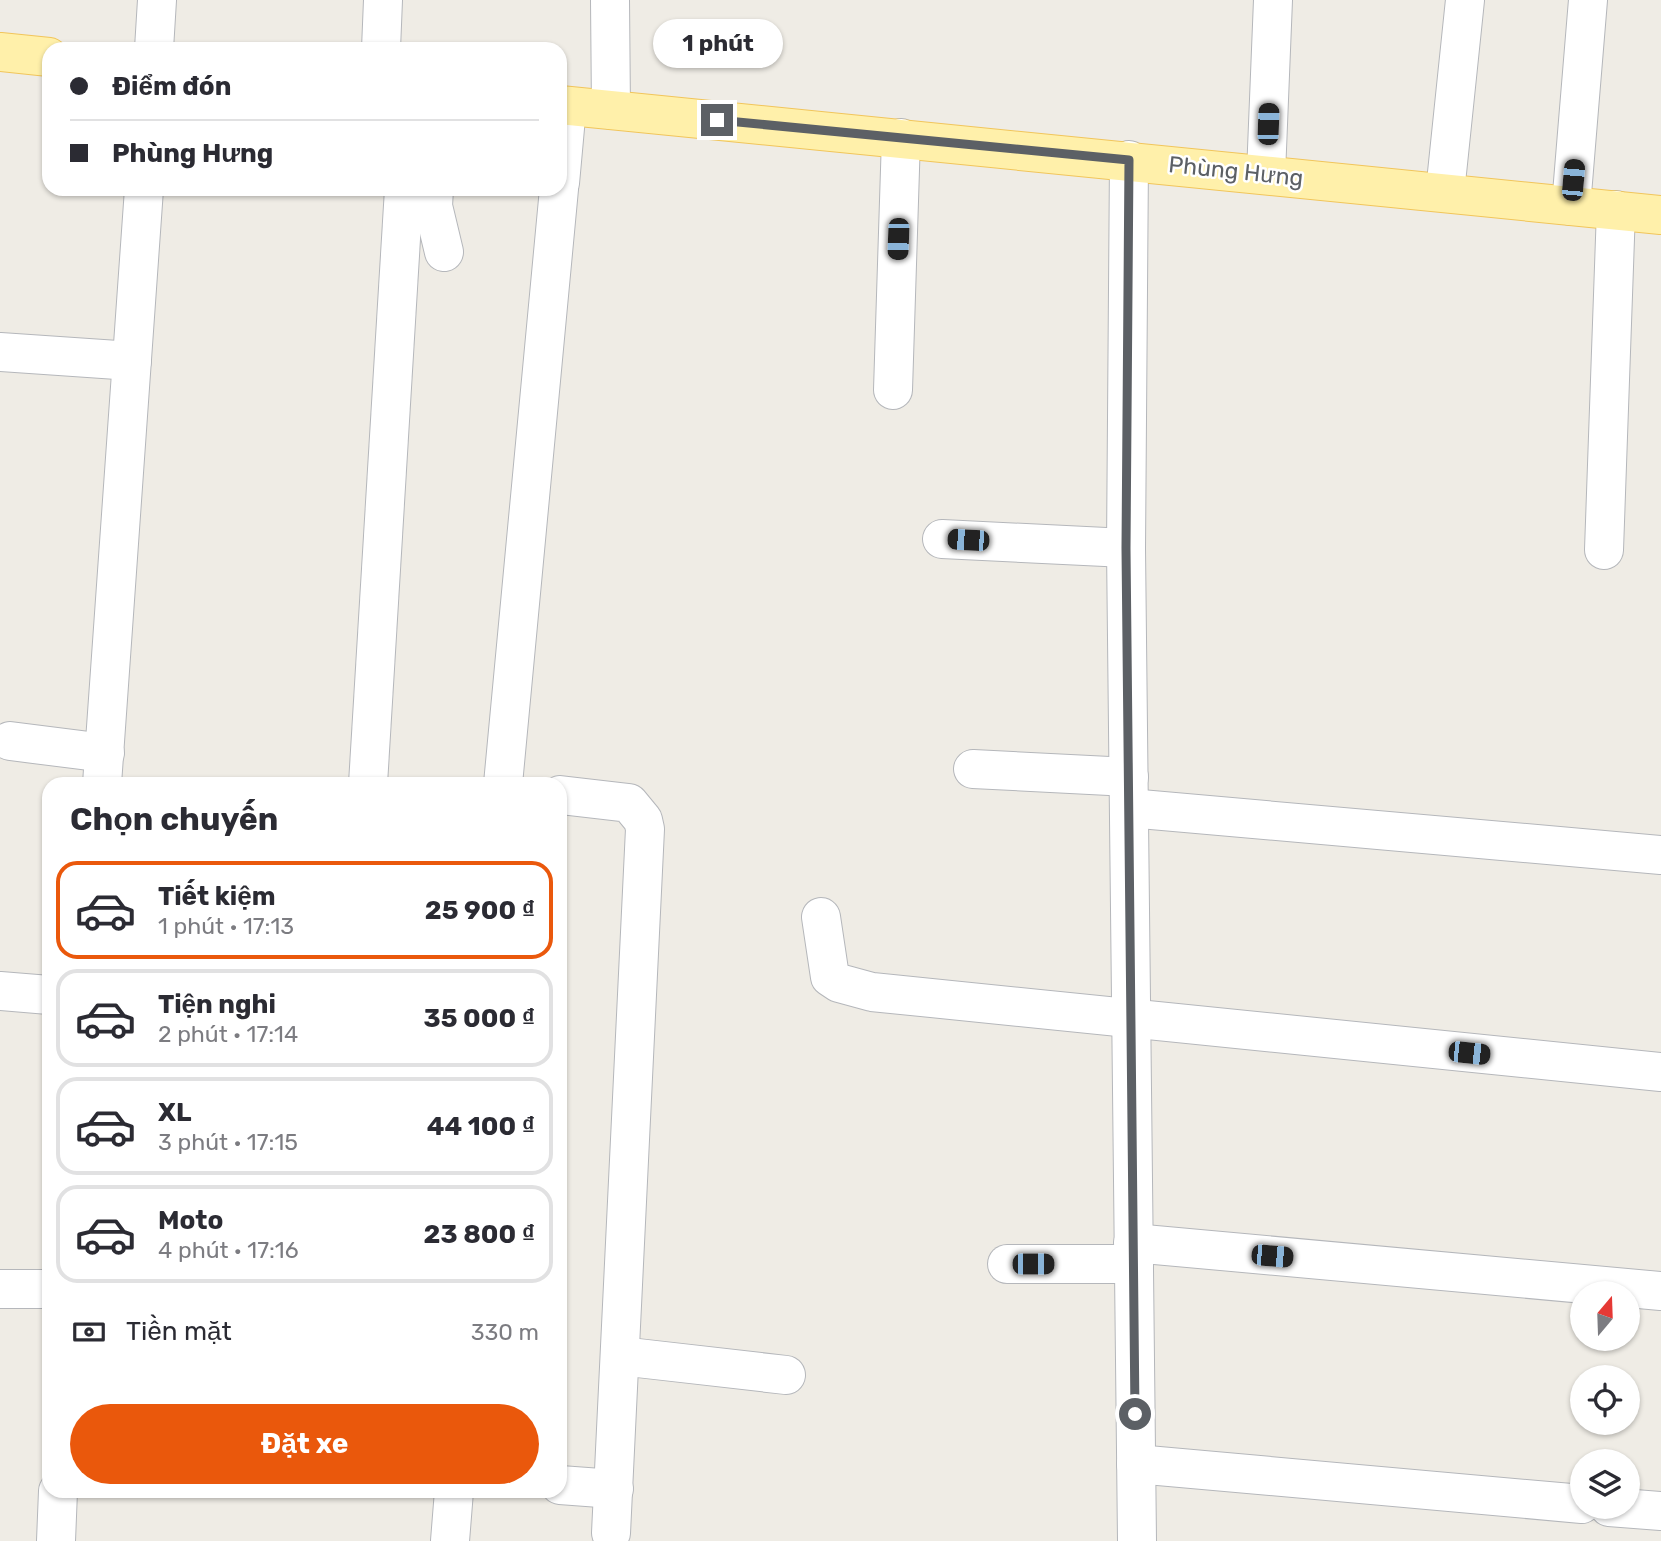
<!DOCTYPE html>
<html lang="vi">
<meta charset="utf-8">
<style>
:root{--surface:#fff;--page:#f7f7f7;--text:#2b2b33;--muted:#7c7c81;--line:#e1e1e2;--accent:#ea580c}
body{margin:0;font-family:Rubik,sans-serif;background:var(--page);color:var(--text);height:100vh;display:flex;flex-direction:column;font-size:26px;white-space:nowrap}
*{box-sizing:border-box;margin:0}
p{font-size:23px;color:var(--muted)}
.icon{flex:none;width:38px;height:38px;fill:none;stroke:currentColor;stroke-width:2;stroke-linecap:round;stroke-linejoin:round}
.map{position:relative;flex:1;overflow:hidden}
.details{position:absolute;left:42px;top:777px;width:525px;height:721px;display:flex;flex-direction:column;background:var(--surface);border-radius:21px;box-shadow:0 2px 5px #0004}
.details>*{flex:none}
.top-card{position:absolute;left:42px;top:42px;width:525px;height:154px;border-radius:21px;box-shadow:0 2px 5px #0004;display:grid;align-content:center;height:154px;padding:0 28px;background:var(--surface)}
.needle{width:46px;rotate:19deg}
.fabs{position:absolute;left:1570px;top:1281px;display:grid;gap:14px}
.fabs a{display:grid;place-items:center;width:70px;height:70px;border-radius:50%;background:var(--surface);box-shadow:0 2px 5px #0004;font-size:35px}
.end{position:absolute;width:32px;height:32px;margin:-16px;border:9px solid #5c6065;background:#fff;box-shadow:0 0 0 4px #fff}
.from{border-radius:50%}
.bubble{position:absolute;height:49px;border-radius:24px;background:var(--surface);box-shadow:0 2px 5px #0004;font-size:23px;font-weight:700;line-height:49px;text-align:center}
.car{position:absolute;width:21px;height:42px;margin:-21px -10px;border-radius:9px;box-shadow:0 0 5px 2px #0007;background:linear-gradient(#222 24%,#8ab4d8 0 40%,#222 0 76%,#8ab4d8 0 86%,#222 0)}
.top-card b{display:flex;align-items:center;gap:24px;height:66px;font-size:26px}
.top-card b+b{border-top:2px solid var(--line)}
.top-card i{width:18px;height:18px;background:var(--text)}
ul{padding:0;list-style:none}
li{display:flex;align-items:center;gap:21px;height:98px;margin:0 14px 10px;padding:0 14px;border:4px solid var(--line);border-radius:21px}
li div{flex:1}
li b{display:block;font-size:26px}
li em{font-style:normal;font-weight:700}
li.selected{border-color:var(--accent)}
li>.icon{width:63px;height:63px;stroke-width:1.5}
h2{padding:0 28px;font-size:32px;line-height:84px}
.pay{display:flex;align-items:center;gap:18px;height:77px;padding:0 28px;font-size:26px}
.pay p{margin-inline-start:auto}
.action{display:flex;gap:14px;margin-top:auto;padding:14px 28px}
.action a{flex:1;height:80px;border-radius:42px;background:var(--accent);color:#fff;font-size:28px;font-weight:700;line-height:80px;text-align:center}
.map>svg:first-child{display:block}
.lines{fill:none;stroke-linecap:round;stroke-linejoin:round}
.minor-casing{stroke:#b5b7bb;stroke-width:40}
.major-casing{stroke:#f1c55b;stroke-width:40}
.minor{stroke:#fff;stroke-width:38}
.major{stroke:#fff0aa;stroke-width:38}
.route{stroke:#5c6065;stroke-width:9}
.labels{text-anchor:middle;stroke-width:5;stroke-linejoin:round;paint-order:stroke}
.street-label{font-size:23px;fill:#5c6065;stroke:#fff}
</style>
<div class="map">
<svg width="1661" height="1541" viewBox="0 0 1661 1541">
<rect width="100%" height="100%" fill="#efece5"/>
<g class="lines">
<defs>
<g id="minor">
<path d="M610,0L611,110"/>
<path d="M154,49L157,0"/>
<path d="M381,49L383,0"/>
<path d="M1129,160L1126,548L1137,1541"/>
<path d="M1266,174L1273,0"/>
<path d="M560,183L567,106"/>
<path d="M434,189L433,206L444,252"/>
<path d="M1445,192L1465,0"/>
<path d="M1571,206L1588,0"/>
<path d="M0,352L132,361"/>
<path d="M893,390L901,138"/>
<path d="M942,539L1126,548"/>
<path d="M1604,550L1616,210"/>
<path d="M10,741L105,753"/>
<path d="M973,769L1129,777"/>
<path d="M102,784L144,189"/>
<path d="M368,784L404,189"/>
<path d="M503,784L559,189"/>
<path d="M560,795L629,803L643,820L645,829L611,1533"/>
<path d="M1129,808L1661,855"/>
<path d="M821,917L830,977L839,983L872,992L1661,1072"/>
<path d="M0,991L49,995"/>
<path d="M1133,1243L1661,1291"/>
<path d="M1007,1264H1134"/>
<path d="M0,1289H49"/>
<path d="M620,1356L786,1375"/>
<path d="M1136,1464L1582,1504"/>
<path d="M560,1485L614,1489"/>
<path d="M1609,1507L1661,1511"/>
<path d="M56,1541L58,1491"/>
<path d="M450,1541L454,1491"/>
</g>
<g id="major">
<path d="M0,52L49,57"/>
<path d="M560,105L1661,215"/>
</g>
</defs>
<use href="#minor" class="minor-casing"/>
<use href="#major" class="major-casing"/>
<use href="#minor" class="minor"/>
<use href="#major" class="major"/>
</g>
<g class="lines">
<path class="route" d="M717,120L1129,160L1126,548L1135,1414"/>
</g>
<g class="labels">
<g class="street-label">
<text transform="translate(1236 171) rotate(6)" y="8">Phùng Hưng</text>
</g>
</g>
</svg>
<div class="fabs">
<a><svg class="needle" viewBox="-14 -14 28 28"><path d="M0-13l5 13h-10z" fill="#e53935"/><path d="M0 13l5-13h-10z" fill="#7c7c81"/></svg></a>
<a><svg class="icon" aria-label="locate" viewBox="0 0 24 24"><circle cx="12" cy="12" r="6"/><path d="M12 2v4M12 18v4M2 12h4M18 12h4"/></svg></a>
<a><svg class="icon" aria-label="layers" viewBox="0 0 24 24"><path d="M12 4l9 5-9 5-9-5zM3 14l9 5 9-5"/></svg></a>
</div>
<i class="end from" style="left:1135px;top:1414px"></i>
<i class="end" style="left:717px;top:120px"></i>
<div class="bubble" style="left:653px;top:19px;width:130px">1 phút</div>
<i class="car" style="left:1268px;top:124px;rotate:2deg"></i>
<i class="car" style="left:1573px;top:180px;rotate:5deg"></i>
<i class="car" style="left:898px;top:239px;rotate:182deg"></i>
<i class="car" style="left:968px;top:540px;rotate:273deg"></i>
<i class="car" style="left:1469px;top:1053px;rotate:96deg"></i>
<i class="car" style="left:1272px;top:1256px;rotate:95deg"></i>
<i class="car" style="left:1033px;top:1264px;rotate:90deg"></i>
<div class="top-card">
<b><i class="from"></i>Điểm đón</b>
<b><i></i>Phùng Hưng</b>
</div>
<section class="details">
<h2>Chọn chuyến</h2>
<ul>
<li class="selected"><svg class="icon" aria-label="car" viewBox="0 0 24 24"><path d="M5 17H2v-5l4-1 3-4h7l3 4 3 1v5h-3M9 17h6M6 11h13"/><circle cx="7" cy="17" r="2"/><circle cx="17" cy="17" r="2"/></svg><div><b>Tiết kiệm</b><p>1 phút · 17:13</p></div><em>25 900 ₫</em></li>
<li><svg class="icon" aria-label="car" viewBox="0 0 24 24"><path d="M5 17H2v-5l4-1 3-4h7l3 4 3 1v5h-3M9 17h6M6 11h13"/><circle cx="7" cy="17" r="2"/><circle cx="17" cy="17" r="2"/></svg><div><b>Tiện nghi</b><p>2 phút · 17:14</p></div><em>35 000 ₫</em></li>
<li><svg class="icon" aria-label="car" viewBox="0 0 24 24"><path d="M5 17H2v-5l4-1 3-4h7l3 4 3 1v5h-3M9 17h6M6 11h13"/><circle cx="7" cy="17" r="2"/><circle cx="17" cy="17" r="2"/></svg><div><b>XL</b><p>3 phút · 17:15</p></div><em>44 100 ₫</em></li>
<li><svg class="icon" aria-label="car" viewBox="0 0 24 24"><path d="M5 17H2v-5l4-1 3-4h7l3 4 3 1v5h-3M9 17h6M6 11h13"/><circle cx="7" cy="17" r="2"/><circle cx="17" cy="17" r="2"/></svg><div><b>Moto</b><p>4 phút · 17:16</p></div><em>23 800 ₫</em></li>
</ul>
<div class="pay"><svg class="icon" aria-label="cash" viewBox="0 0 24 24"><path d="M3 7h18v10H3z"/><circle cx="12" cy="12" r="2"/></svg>Tiền mặt<p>330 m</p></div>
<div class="action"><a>Đặt xe</a></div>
</section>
</div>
